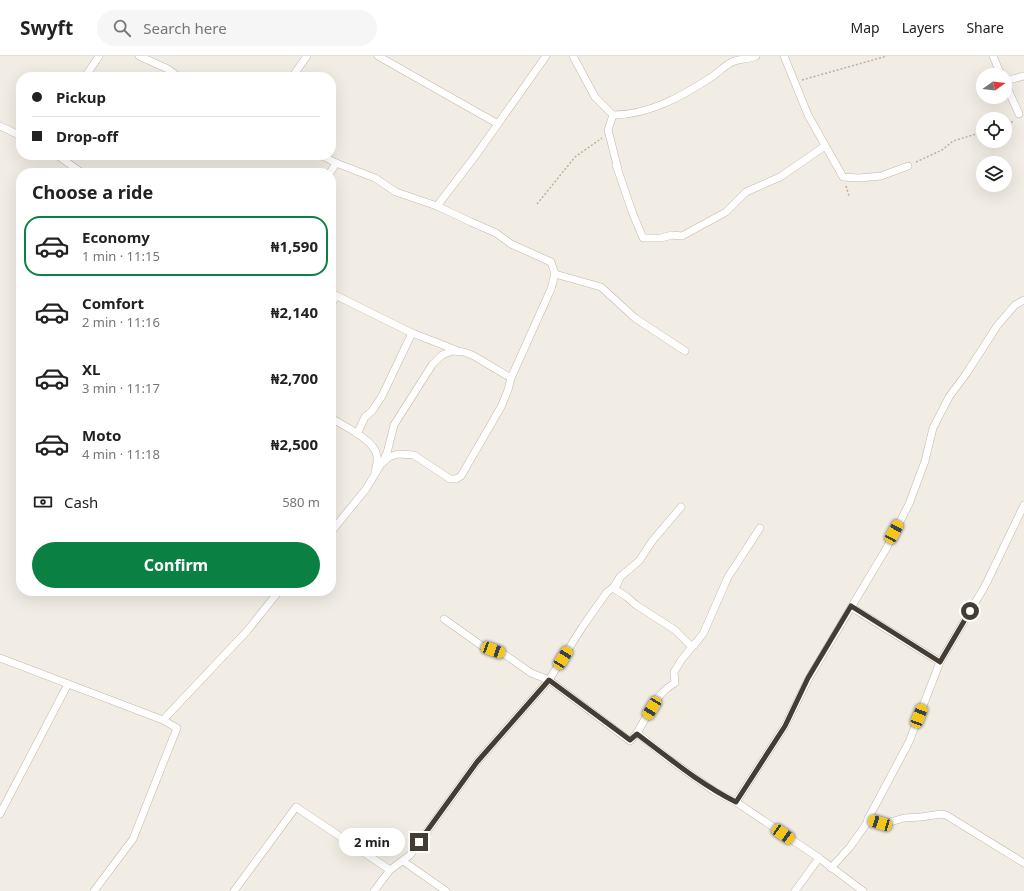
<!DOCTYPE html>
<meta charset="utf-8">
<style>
:root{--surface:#fff;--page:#f6f6f6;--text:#222;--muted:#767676;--line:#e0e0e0;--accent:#0b8043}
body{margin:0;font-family:"Noto Sans",sans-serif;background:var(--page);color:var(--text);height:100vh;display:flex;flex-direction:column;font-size:15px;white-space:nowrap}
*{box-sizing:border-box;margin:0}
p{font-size:13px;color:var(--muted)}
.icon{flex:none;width:22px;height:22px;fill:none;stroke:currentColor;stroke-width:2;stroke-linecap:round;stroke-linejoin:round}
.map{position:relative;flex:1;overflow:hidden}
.side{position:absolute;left:16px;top:112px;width:320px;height:428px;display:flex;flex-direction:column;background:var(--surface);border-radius:16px;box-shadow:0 4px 16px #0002}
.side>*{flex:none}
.banner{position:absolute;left:16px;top:16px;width:320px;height:88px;border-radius:16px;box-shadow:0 4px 16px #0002;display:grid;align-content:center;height:88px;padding:0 16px;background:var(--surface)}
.needle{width:26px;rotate:76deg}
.fabs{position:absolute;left:976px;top:12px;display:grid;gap:8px}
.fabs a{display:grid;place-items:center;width:36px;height:36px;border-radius:50%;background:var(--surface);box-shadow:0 4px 16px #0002;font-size:20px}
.end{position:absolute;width:18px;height:18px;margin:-9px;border:5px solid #443d34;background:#fff;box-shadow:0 0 0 2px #fff}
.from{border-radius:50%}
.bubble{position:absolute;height:28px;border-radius:14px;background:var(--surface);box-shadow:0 4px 16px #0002;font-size:13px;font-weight:700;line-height:28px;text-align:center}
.car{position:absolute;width:12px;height:24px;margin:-12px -6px;border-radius:5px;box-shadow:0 0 3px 1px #0007;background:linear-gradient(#f5c518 24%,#345 0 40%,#f5c518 0 76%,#345 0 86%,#f5c518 0)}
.banner b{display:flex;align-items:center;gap:14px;height:38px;font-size:15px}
.banner b+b{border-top:1px solid var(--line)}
.banner i{width:10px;height:10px;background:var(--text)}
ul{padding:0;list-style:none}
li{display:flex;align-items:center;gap:12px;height:60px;margin:0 8px 6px;padding:0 8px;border:2px solid transparent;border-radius:16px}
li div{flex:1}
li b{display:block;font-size:15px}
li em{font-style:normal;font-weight:700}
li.current{border-color:var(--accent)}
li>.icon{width:36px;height:36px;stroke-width:1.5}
h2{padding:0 16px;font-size:18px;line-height:48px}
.pay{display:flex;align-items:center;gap:10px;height:44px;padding:0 16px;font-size:15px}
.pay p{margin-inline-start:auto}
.cta{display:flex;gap:8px;margin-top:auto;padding:8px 16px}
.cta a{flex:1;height:46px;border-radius:24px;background:var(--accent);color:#fff;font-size:16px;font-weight:700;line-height:46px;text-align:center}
header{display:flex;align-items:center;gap:24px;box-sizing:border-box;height:56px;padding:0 20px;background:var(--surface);border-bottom:1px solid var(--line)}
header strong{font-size:19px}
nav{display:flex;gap:22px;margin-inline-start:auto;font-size:14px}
.search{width:280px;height:36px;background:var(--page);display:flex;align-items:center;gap:10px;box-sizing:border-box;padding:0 14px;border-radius:22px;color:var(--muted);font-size:15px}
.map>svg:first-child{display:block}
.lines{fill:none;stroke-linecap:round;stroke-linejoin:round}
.street-casing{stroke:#c0b7a9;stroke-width:8}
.path{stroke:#bfaf98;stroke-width:1.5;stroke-dasharray:2 2;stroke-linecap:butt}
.street{stroke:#fff;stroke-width:7}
.route{stroke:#443d34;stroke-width:5}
</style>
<header>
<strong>Swyft</strong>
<div class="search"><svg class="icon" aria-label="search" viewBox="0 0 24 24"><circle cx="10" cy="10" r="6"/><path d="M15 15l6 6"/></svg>Search here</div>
<nav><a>Map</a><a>Layers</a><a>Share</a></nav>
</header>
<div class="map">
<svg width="1024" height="835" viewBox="0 0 1024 835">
<rect width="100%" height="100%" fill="#f2ede4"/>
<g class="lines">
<defs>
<g id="street">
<path d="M139,0L168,13L179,21"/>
<path d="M378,0L498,68"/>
<path d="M573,0L595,41L613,59"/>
<path d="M784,0L808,59L843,121L859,122L881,120L908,110"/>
<path d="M993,0L1001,19"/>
<path d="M85,21L99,0"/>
<path d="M292,21L307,0"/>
<path d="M1005,25L1024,20"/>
<path d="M1005,27L1019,58"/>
<path d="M0,70L21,80"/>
<path d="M57,99L82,117"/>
<path d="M321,99L336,107L375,122L396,136L437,150L471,166L496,177L511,188L551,206L555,218L551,233L511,322L508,334L501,351L461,420L456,423H450L414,399L398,398L389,401L381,408L366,433L331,476"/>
<path d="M616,109L633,158L643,182H661L672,179L682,180L726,156L746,136L780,121L825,90"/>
<path d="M618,113L608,74L613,59C648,59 681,41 710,22C717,18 723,11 730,7C738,2 748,4 756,0"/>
<path d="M330,117L336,107"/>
<path d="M437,150L476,99L546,0"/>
<path d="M555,218L601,231L635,262L685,295"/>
<path d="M333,238L412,277L456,294"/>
<path d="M331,250L335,241L332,237"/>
<path d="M331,362C344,370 375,384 377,400C378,405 376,412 375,416"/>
<path d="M357,378L365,361L372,355L382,340L412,277"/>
<path d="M383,405L387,397L394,369L432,309L442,299L452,295L464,296L474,300L511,322"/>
<path d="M681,451L653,484L639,505L620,521L613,532L627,541L636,549L675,574L690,589H694"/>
<path d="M851,551L940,606"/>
<path d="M444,563L482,590L504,598L531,617L549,624L583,570L607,536L617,529L620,521"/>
<path d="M0,602L163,664L177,672L133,783L94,835"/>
<path d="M163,664L247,575L279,535"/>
<path d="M637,677C648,659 656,637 675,627L674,616L682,603L703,578L728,521L760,472"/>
<path d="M736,746L785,670L809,622L886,493L909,448L925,405L933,372L949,341L966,318L997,270L1015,249L1024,244"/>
<path d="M0,758L68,628"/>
<path d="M868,763L880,767H887L904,762L921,761L941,758L946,759L1024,807"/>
<path d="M403,805L446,835"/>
<path d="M831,812L850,791L867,767L868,763L909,686L940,606L985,530L1024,449"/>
<path d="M234,835L296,751L390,814"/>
<path d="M374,835L390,814L410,799L477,706L549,624L630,685L637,677L669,703L714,735L736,746L819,802L863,835"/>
<path d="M795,835L819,802"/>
</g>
</defs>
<use href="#street" class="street-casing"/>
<g class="path">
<path d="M802,24L887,0"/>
<path d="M1005,72L1014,64"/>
<path d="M916,106L942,94L953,85L983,76"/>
<path d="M846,130L849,140"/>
<path d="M537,148L575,101L602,82"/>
</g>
<use href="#street" class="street"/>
</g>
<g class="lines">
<path class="route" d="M419,786L477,706L549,624L630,684L637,678C669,702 700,728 736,746L785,670L808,622L851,550L940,606L970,555"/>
</g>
</svg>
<div class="fabs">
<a><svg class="needle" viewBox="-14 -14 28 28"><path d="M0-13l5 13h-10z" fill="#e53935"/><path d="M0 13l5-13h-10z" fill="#767676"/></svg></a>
<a><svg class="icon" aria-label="locate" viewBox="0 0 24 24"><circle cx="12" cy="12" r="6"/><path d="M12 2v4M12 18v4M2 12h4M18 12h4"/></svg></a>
<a><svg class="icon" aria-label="layers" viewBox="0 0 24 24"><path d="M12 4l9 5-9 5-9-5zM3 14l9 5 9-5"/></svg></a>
</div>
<i class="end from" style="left:970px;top:555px"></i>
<i class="end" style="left:419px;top:786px"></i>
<div class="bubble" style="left:339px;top:772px;width:66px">2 min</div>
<i class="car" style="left:894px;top:476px;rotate:28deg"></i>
<i class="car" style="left:493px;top:594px;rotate:110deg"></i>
<i class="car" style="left:563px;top:602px;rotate:32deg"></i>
<i class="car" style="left:652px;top:652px;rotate:211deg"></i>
<i class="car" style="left:919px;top:660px;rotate:21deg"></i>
<i class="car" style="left:880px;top:767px;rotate:287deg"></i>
<i class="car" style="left:783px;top:778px;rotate:124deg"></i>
<div class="banner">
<b><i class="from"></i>Pickup</b>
<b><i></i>Drop-off</b>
</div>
<section class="side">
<h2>Choose a ride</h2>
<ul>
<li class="current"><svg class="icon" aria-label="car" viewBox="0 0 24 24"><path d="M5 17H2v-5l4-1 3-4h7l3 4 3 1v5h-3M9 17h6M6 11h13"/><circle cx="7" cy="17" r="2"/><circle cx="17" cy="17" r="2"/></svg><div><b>Economy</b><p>1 min · 11:15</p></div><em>₦1,590</em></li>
<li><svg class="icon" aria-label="car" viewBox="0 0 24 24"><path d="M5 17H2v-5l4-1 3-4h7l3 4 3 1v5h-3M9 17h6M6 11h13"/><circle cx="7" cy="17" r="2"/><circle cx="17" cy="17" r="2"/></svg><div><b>Comfort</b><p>2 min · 11:16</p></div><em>₦2,140</em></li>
<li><svg class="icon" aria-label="car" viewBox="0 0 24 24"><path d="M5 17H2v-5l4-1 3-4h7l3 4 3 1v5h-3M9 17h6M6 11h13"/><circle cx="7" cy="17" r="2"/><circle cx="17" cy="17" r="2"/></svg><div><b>XL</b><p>3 min · 11:17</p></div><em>₦2,700</em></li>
<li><svg class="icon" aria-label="car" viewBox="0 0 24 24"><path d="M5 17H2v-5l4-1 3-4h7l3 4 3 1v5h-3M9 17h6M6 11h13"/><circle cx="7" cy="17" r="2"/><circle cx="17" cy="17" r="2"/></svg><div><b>Moto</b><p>4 min · 11:18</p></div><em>₦2,500</em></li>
</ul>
<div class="pay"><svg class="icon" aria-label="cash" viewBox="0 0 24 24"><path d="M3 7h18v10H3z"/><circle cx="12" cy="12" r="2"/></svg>Cash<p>580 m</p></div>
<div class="cta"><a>Confirm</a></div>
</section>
</div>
